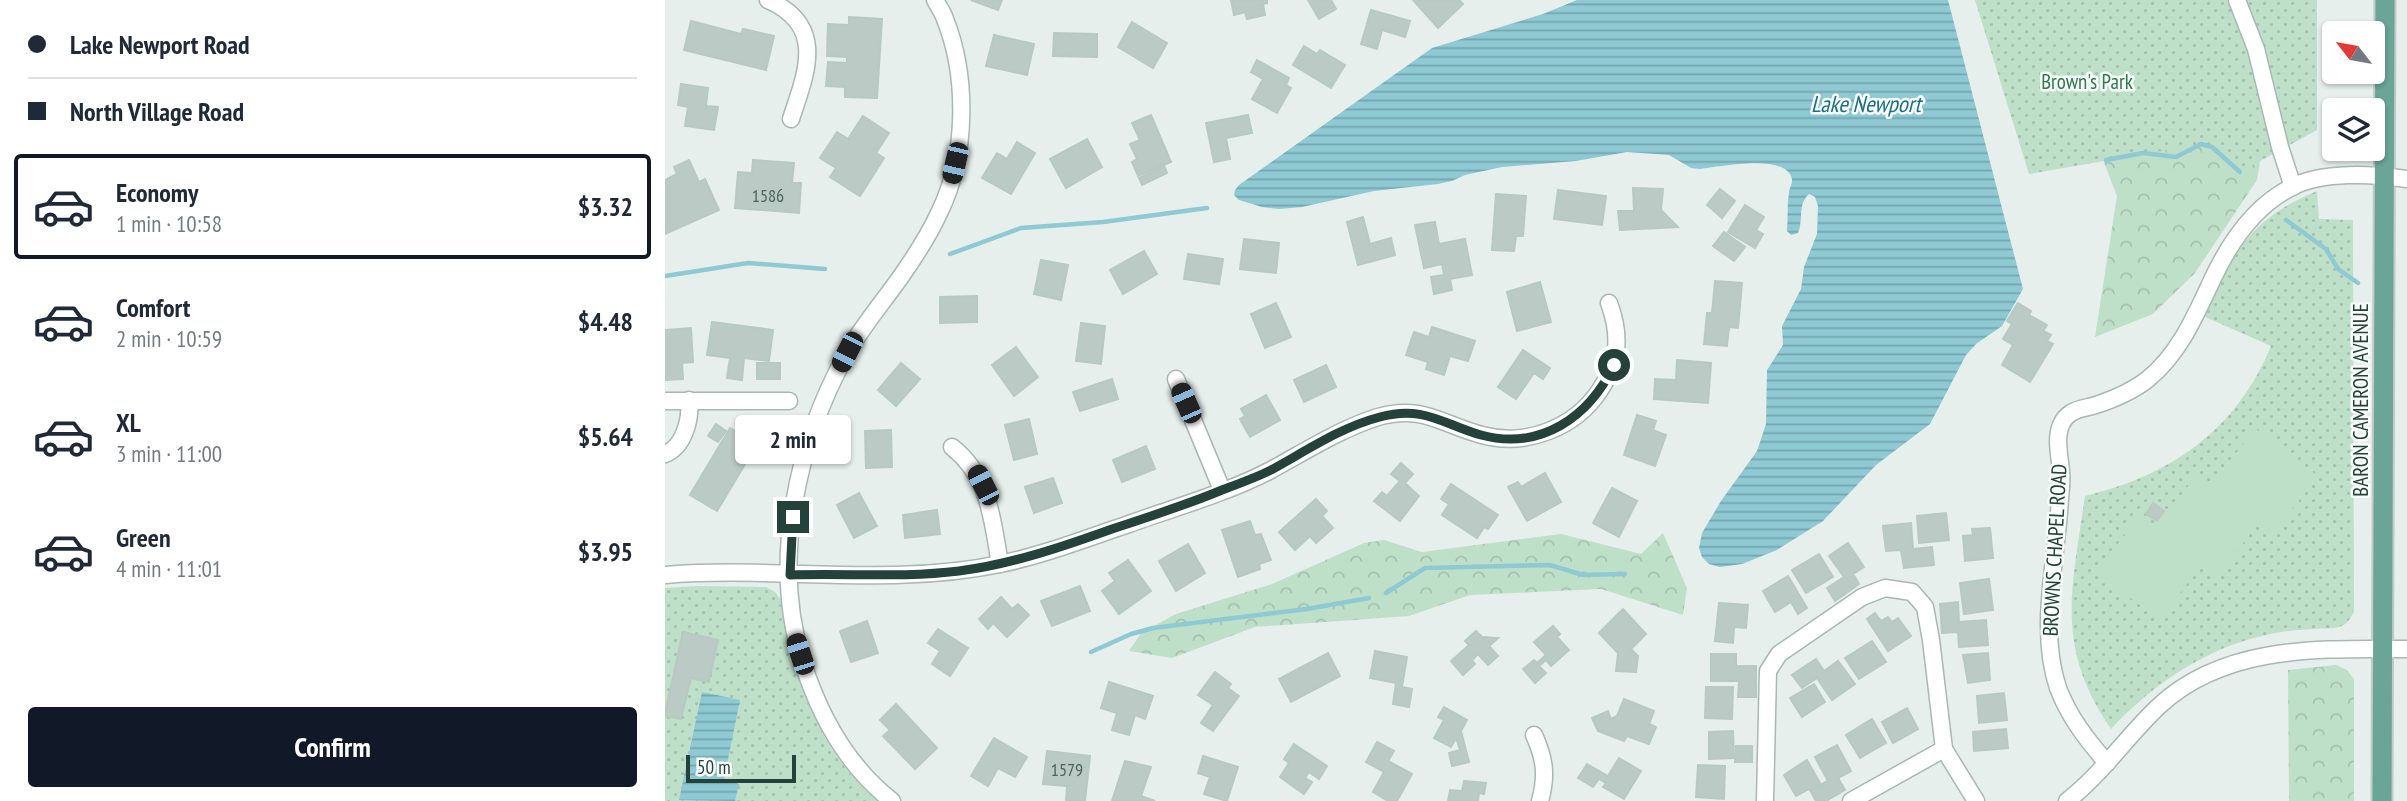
<!DOCTYPE html>
<meta charset="utf-8">
<style>
:root{--surface:#fff;--page:#f2f2f3;--text:#1f2937;--muted:#747a83;--line:#e0e1e3;--accent:#111827}
body{margin:0;font-family:"PT Sans Narrow",sans-serif;background:var(--page);color:var(--text);height:100vh;display:flex;flex-direction:column;font-size:26px;white-space:nowrap}
*{box-sizing:border-box;margin:0}
p{font-size:23px;color:var(--muted)}
.icon{flex:none;width:38px;height:38px;fill:none;stroke:currentColor;stroke-width:2;stroke-linecap:round;stroke-linejoin:round}
.map{position:relative;flex:1;overflow:hidden}
.drawer{display:flex;flex-direction:column;background:var(--surface);width:665px}
.drawer>*{flex:none}
.hud{display:grid;align-content:center;height:154px;padding:0 28px;background:var(--surface)}
.needle{width:46px;rotate:301deg}
.controls{position:absolute;left:1657px;top:21px;display:grid;gap:14px}
.controls a{display:grid;place-items:center;width:63px;height:63px;border-radius:7px;background:var(--surface);box-shadow:0 2px 5px #0004;font-size:35px}
.scale{position:absolute;left:21px;bottom:18px;width:110px;box-sizing:border-box;padding-left:7px;border:4px solid #24423a;border-top:0;font-size:19px;line-height:24px;white-space:nowrap;color:#24423a;-webkit-text-stroke:5px #f7fbf9;paint-order:stroke}
.end{position:absolute;width:32px;height:32px;margin:-16px;border:9px solid #24423a;background:#fff;box-shadow:0 0 0 4px #fff}
.from{border-radius:50%}
.bubble{position:absolute;height:49px;border-radius:7px;background:var(--surface);box-shadow:0 2px 5px #0004;font-size:23px;font-weight:700;line-height:49px;text-align:center}
.car{position:absolute;width:21px;height:42px;margin:-21px -10px;border-radius:9px;box-shadow:0 0 5px 2px #0007;background:linear-gradient(#222 24%,#8ab4d8 0 40%,#222 0 76%,#8ab4d8 0 86%,#222 0)}
.hud b{display:flex;align-items:center;gap:24px;height:66px;font-size:26px}
.hud b+b{border-top:2px solid var(--line)}
.hud i{width:18px;height:18px;background:var(--text)}
ul{padding:0;list-style:none}
li{display:flex;align-items:center;gap:21px;height:105px;margin:0 14px 10px;padding:0 14px;border:4px solid transparent;border-radius:7px}
li div{flex:1}
li b{display:block;font-size:26px}
li em{font-style:normal;font-weight:700}
li.current{border-color:var(--accent)}
li>.icon{width:63px;height:63px;stroke-width:1.5}
.primary-button{display:flex;gap:14px;margin-top:auto;padding:14px 28px}
.primary-button a{flex:1;height:80px;border-radius:7px;background:var(--accent);color:#fff;font-size:28px;font-weight:700;line-height:80px;text-align:center}
main{display:flex;flex:1;min-height:0}
.map>svg:first-child{display:block}
.forest{fill:url(#forest-crowns)}
.park{fill:url(#park-dots)}
.garden{fill:#bfe0c8}
.water{fill:url(#water-rules)}
.lines{fill:none;stroke-linecap:round;stroke-linejoin:round}
.stream{stroke:#8ec9d4;stroke-width:4.5}
.building{fill:#bbcac4;stroke:#b8c9c2;stroke-width:2}
.minor-casing{stroke:#a8b8b2;stroke-width:19}
.major-casing{stroke:#c2cac8;stroke-width:23}
.minor{stroke:#fff;stroke-width:16}
.major{stroke:#6aa596;stroke-width:19}
.route{stroke:#24423a;stroke-width:9}
.labels{text-anchor:middle;stroke-width:5;stroke-linejoin:round;paint-order:stroke}
.number-label{font-size:18px;fill:#4a645c}
.park-label{font-size:21px;fill:#2d7a4b;stroke:#f7fbf9}
.street-label{font-size:21px;fill:#24423a;stroke:#f7fbf9}
.water-label{font-size:23px;font-style:italic;fill:#1c6f80;stroke:#f7fbf9}
</style>
<main>
<section class="drawer">
<div class="hud">
<b><i class="from"></i>Lake Newport Road</b>
<b><i></i>North Village Road</b>
</div>
<ul>
<li class="current"><svg class="icon" aria-label="car" viewBox="0 0 24 24"><path d="M5 17H2v-5l4-1 3-4h7l3 4 3 1v5h-3M9 17h6M6 11h13"/><circle cx="7" cy="17" r="2"/><circle cx="17" cy="17" r="2"/></svg><div><b>Economy</b><p>1 min · 10:58</p></div><em>$3.32</em></li>
<li><svg class="icon" aria-label="car" viewBox="0 0 24 24"><path d="M5 17H2v-5l4-1 3-4h7l3 4 3 1v5h-3M9 17h6M6 11h13"/><circle cx="7" cy="17" r="2"/><circle cx="17" cy="17" r="2"/></svg><div><b>Comfort</b><p>2 min · 10:59</p></div><em>$4.48</em></li>
<li><svg class="icon" aria-label="car" viewBox="0 0 24 24"><path d="M5 17H2v-5l4-1 3-4h7l3 4 3 1v5h-3M9 17h6M6 11h13"/><circle cx="7" cy="17" r="2"/><circle cx="17" cy="17" r="2"/></svg><div><b>XL</b><p>3 min · 11:00</p></div><em>$5.64</em></li>
<li><svg class="icon" aria-label="car" viewBox="0 0 24 24"><path d="M5 17H2v-5l4-1 3-4h7l3 4 3 1v5h-3M9 17h6M6 11h13"/><circle cx="7" cy="17" r="2"/><circle cx="17" cy="17" r="2"/></svg><div><b>Green</b><p>4 min · 11:01</p></div><em>$3.95</em></li>
</ul>
<div class="primary-button"><a>Confirm</a></div>
</section>
<div class="map">
<svg width="1742" height="801" viewBox="0 0 1742 801">
<defs>
<pattern id="forest-crowns" width="20" height="18" patternUnits="userSpaceOnUse" patternTransform="scale(1.75)"><rect width="20" height="18" fill="#bfe0c8"/><path d="M2 6a3 3 0 1 1 6 0M12 15a3 3 0 1 1 6 0" fill="none" stroke="#a4c1ad"/></pattern>
<pattern id="park-dots" width="8" height="8" patternUnits="userSpaceOnUse" patternTransform="scale(1.75)"><rect width="8" height="8" fill="#bfe0c8"/><path d="M2 2h.1M6 6h.1" fill="none" stroke="#a4c1ad" stroke-width="1.8" stroke-linecap="round"/></pattern>
<pattern id="water-rules" width="6" height="5" patternUnits="userSpaceOnUse" patternTransform="scale(1.75)"><rect width="6" height="5" fill="#8ec9d4"/><path d="M0 2.5h6" fill="none" stroke="#74a5ad"/></pattern>
</defs>
<rect width="100%" height="100%" fill="#e6efeb"/>
<g class="forest">
<path d="M1376,0L1598,144L1592,180L1530,273L1488,314L1430,337L1452,196Z"/>
<path d="M998,533L1022,588L1018,615L936,589L805,595L744,616L590,627L507,658L464,651L476,633L511,614L607,584L699,543L719,540L757,552L896,534L976,554Z"/>
<path d="M1671,665L1682,670L1689,679V801H1624L1623,670Z"/>
</g>
<g class="park">
<path d="M1310,0H1652V130L1575,172L1536,144L1364,174Z"/>
<path d="M1652,191L1654,219L1688,220L1689,612C1685,619 1682,625 1674,627C1667,629 1656,628 1648,629C1633,630 1619,631 1605,634C1542,647 1489,683 1446,729C1389,646 1407,589 1420,496C1506,475 1571,431 1606,346L1538,316C1569,253 1584,219 1652,191Z"/>
<path d="M33,586L101,587L110,592L116,600C128,675 152,749 212,801H0V588Z"/>
</g>
<path class="garden" d="M1590,428L1653,476L1609,533L1594,522L1554,575L1538,563L1495,620L1431,572L1475,515L1492,527L1532,474L1547,485Z"/>
<g class="water">
<path d="M912,0H1283L1358,289L1337,326L1311,344L1301,355L1265,424L1211,465L1158,521L1112,550L1077,564L1055,567L1044,564L1037,557L1034,548L1037,533L1056,501L1092,451L1101,424L1102,370L1118,345L1117,326L1136,289L1139,267L1152,234L1153,206L1150,197L1144,194C1132,205 1139,219 1133,233L1126,235L1122,231C1123,218 1122,205 1124,192C1125,186 1129,182 1126,176C1117,154 1054,167 1035,169L1026,168L1004,155L962,152L911,161L837,167L800,175L787,181L773,184L709,191L637,207L614,209L597,207L574,200L569,195L570,190L574,185L767,48L878,14Z"/>
<path d="M37,692L75,700L59,779L74,784L70,801L14,800Z"/>
</g>
<g class="lines">
<g class="stream">
<path d="M1441,160L1478,153L1511,157L1536,144L1547,147L1575,172"/>
<path d="M1621,220L1661,249L1673,269L1693,283"/>
<path d="M285,254L356,228L438,222L542,208"/>
<path d="M0,276L83,263L160,269"/>
<path d="M721,593L760,568L885,565L918,575L960,574"/>
<path d="M426,652L466,634L488,628L642,609L704,598"/>
</g>
</g>
<g class="building">
<path d="M306,0H337L333,10Z"/>
<path d="M566,0H602V3L598,4L600,15L582,19L580,12L569,15Z"/>
<path d="M643,0H666L671,9L654,19Z"/>
<path d="M748,0H794L798,4L773,28Z"/>
<path d="M706,10L745,21L740,37L717,30L712,49L696,44Z"/>
<path d="M184,17L217,19L212,98L180,97V87L161,86L163,62L182,63V57L162,56L163,24L184,25Z"/>
<path d="M26,21L76,34L78,29L109,36L101,70L19,50Z"/>
<path d="M467,22L502,43L488,68L453,47Z"/>
<path d="M389,33L432,34V57L388,56Z"/>
<path d="M329,35L369,44L362,75L321,66Z"/>
<path d="M639,46L652,54L655,50L680,65L666,88L628,65Z"/>
<path d="M592,60L624,78L621,85L626,88L612,113L587,99L598,79L586,72Z"/>
<path d="M16,84L43,88L41,106L53,107L49,130L20,126L23,107L13,105Z"/>
<path d="M486,115L506,162L473,176L467,162L472,159L465,144L475,140L467,123Z"/>
<path d="M583,115L587,133L561,138L565,159L549,162L541,123Z"/>
<path d="M198,116L224,133L211,153L219,158L195,196L165,177L171,168L155,158L172,132L183,139Z"/>
<path d="M422,139L437,167L401,188L385,159Z"/>
<path d="M352,142L370,153L346,194L317,178L332,153L342,159Z"/>
<path d="M24,160L34,182L40,179L54,210L0,234V180L12,174L9,167Z"/>
<path d="M88,160L129,163L127,183H136L134,213L70,208L73,172L87,173Z"/>
<path d="M499,166L502,173L477,185L474,178Z"/>
<path d="M968,188L998,189L996,210L1013,227L955,230L953,211H969Z"/>
<path d="M1055,189L1070,201L1057,218L1042,205Z"/>
<path d="M893,190L941,196L937,225L889,219Z"/>
<path d="M831,194L861,196L858,236H851L849,251L827,250Z"/>
<path d="M1080,205L1099,217L1091,230L1098,234L1090,248L1063,232Z"/>
<path d="M698,217L705,244L726,238L730,255L693,265L682,222Z"/>
<path d="M770,222L774,244L800,239L807,275L785,279L787,290L769,294L766,277L779,275L777,264L759,268L750,225Z"/>
<path d="M1059,232L1080,247L1069,261L1048,246Z"/>
<path d="M579,239L614,243L611,273L575,269Z"/>
<path d="M479,251L492,274L458,294L445,270Z"/>
<path d="M523,254L558,259L554,284L519,279Z"/>
<path d="M376,260L403,265L396,300L369,294Z"/>
<path d="M1050,281L1077,283L1073,328L1064,327L1062,346L1039,344L1042,313H1047Z"/>
<path d="M875,282L886,322L852,331L842,292Z"/>
<path d="M312,296V322L275,323V297Z"/>
<path d="M611,303L626,337L600,348L586,314Z"/>
<path d="M1353,303L1366,311L1364,315L1382,325L1378,331L1386,335L1382,341L1388,344L1365,382L1337,365L1348,345L1338,339L1347,324L1342,321Z"/>
<path d="M47,322L108,330L104,361L79,358L77,380L62,378L65,358L42,355Z"/>
<path d="M416,323L440,326L436,364L411,361Z"/>
<path d="M767,327L810,341L803,361L785,356L779,375L761,369L763,362L741,355L749,332L764,337Z"/>
<path d="M26,328L28,362L17,363L18,379L0,380V330Z"/>
<path d="M351,347L373,377L349,396L327,365Z"/>
<path d="M858,350L885,368L878,379L869,373L851,399L833,387Z"/>
<path d="M1012,360L1046,363L1043,403L989,399L990,379L1011,380Z"/>
<rect x="92" y="363" width="23" height="16"/>
<path d="M236,363L255,379L231,406L213,390Z"/>
<path d="M661,365L671,387L639,402L629,380Z"/>
<path d="M447,379L453,399L415,411L408,392Z"/>
<path d="M601,395L615,420L585,437L575,419L580,416L576,409Z"/>
<path d="M972,415L991,421L988,430L1001,435L990,466L959,455Z"/>
<path d="M364,419L372,454L349,460L340,425Z"/>
<path d="M51,424L61,431L53,442L43,436Z"/>
<path d="M65,428L92,444L52,511L25,495Z"/>
<path d="M226,430L227,467L201,468L200,431Z"/>
<path d="M481,446L490,469L457,482L448,460Z"/>
<path d="M736,463L748,474L740,483L754,496L735,521L709,501L717,492L722,496L735,481L726,474Z"/>
<path d="M880,473L896,502L862,521L843,487L853,482L856,487Z"/>
<path d="M388,478L397,503L369,513L360,487Z"/>
<path d="M786,484L833,515L823,529L819,527L812,538L777,515L784,504L776,499Z"/>
<path d="M947,488L972,501L954,537L928,523Z"/>
<path d="M194,493L212,526L189,538L172,505Z"/>
<path d="M651,499L662,511L657,516L668,528L651,543L645,536L630,550L614,532Z"/>
<path d="M1488,503L1499,511L1492,521L1481,514Z"/>
<path d="M272,510L275,534L240,538L238,515Z"/>
<path d="M1281,513L1284,540L1254,543L1252,516Z"/>
<path d="M585,521L590,535L596,534L606,560L594,564L595,569L573,577L557,530Z"/>
<path d="M1246,523L1248,549L1267,547L1269,565L1239,568L1236,550L1221,551L1218,526Z"/>
<path d="M1325,528L1328,558L1300,561L1298,536L1308,535L1307,529Z"/>
<path d="M1183,543L1199,567L1188,574L1194,584L1170,601L1162,588L1179,577L1164,556Z"/>
<path d="M523,544L540,573L511,591L494,561Z"/>
<path d="M1154,554L1168,577L1141,593L1127,570Z"/>
<path d="M463,560L486,591L454,614L437,591L450,581L444,573Z"/>
<path d="M1123,576L1142,608L1133,614L1126,602L1110,612L1098,591Z"/>
<path d="M1324,579L1328,610L1299,614L1295,583Z"/>
<path d="M415,586L425,611L387,626L376,601Z"/>
<path d="M336,597L347,609L353,604L364,615L342,637L328,623L323,629L314,619Z"/>
<path d="M1293,602L1294,622L1321,620L1323,645L1294,647L1293,632L1277,633L1275,604Z"/>
<path d="M1054,603L1083,605L1081,628L1069,627L1068,643L1050,641Z"/>
<path d="M958,609L981,634L966,649L973,656L971,672L951,671L953,653L934,633Z"/>
<path d="M1210,613L1216,621L1223,617L1227,622L1233,618L1246,636L1223,651L1202,619Z"/>
<path d="M202,621L213,653L186,662L175,631Z"/>
<path d="M888,626L895,634L892,637L904,650L886,666L881,660L874,666L881,673L870,683L858,669L869,660L872,663L881,655L869,642Z"/>
<path d="M273,629L303,648L285,676L267,664L275,651L263,643Z"/>
<path d="M811,631L817,637L833,638L824,646L833,656L823,665L813,654L807,660L810,664L798,675L786,661L804,645L800,641Z"/>
<path d="M18,632L53,640L44,682L26,678L16,719L0,716V713Z"/>
<path d="M1207,641L1221,662L1194,679L1180,658Z"/>
<path d="M710,651L742,657L737,687L747,689L744,707L728,704L731,683L705,678Z"/>
<path d="M663,653L675,676L626,702L614,679Z"/>
<path d="M1323,653L1325,680L1303,683L1298,655Z"/>
<path d="M1046,654H1071V666H1091V697H1073L1074,681H1046Z"/>
<path d="M1151,659L1159,671L1173,661L1190,684L1167,700L1152,678L1137,688L1127,675Z"/>
<path d="M550,672L566,684L563,688L574,696L548,731L536,723L548,705L533,695Z"/>
<path d="M444,682L488,696L480,719L470,715L464,735L447,730L452,713L436,708Z"/>
<path d="M1149,684L1160,702L1137,717L1125,698Z"/>
<path d="M1041,687H1068L1067,719L1040,718Z"/>
<path d="M1339,693L1342,720L1314,723L1312,696Z"/>
<path d="M959,699L989,711L984,724L991,727L984,744L962,736L959,741L933,731L927,718L943,711L946,719L952,716Z"/>
<path d="M231,704L272,748L250,769L218,736L225,730L215,720Z"/>
<path d="M779,707L802,720L796,731L804,762L787,766L784,753L795,750L791,738L786,747L769,738L779,720L773,717Z"/>
<path d="M1242,708L1253,729L1228,743L1217,722Z"/>
<path d="M1207,719L1221,743L1195,758L1181,735Z"/>
<path d="M1341,729L1343,748L1309,751L1308,732Z"/>
<path d="M1068,731L1069,758L1044,759V732Z"/>
<path d="M329,738L362,757L350,777L333,768L323,786L306,776Z"/>
<path d="M712,742L729,751L723,761L747,774L732,801H723L708,792L719,772L701,762Z"/>
<path d="M629,744L662,766L654,779L644,772L640,778L647,782L639,794L615,777L624,763L619,759Z"/>
<path d="M1172,745L1186,771L1173,778L1180,790L1161,801H1151L1145,790L1163,781L1150,757Z"/>
<path d="M1071,746H1087V762H1070Z"/>
<path d="M382,751L425,756L420,801H401L402,786L378,784Z"/>
<path d="M538,756L573,767L562,801L539,794L545,777L533,773Z"/>
<path d="M954,758L976,771L959,799L938,787L941,783L934,779L928,787L913,778L922,764L943,776Z"/>
<path d="M1142,760L1155,783L1131,796L1119,775Z"/>
<path d="M460,761L486,767L476,796L490,801H447Z"/>
<path d="M1033,765L1060,766L1059,799L1031,797Z"/>
<path d="M799,781L821,783L819,794L814,793L813,801H783L785,790L797,791Z"/>
</g>
<g class="lines">
<defs>
<g id="minor">
<path d="M103,0C162,26 141,73 126,119"/>
<path d="M1572,0L1591,49L1615,147L1628,187"/>
<path d="M511,379L557,490"/>
<path d="M0,401H124"/>
<path d="M287,447C325,477 327,519 335,564"/>
<path d="M0,454C19,447 26,419 24,400"/>
<path d="M0,575C111,566 225,587 335,564C379,555 422,538 464,524C511,507 562,493 606,470C641,451 675,429 713,417C757,404 778,425 817,435C861,447 910,428 935,390C954,362 956,335 944,303"/>
<path d="M869,735C880,759 882,776 875,801"/>
<path d="M1279,749L1311,801"/>
<path d="M1442,763C1422,740 1404,717 1393,688C1373,629 1392,559 1395,498C1396,490 1397,481 1396,472C1395,457 1390,439 1396,425C1398,420 1401,416 1406,413C1413,408 1422,408 1431,405C1449,399 1468,391 1483,379C1515,353 1531,314 1548,278C1565,242 1591,205 1627,187C1658,171 1708,174 1742,179"/>
<path d="M227,801C181,765 154,715 137,660C106,560 132,443 182,353C198,325 219,301 237,275C251,255 265,233 275,211C302,155 303,77 280,19C278,12 273,6 270,0"/>
<path d="M1100,801L1103,671L1114,654L1197,597L1220,588L1247,592L1260,607L1266,640L1279,749L1186,801"/>
<path d="M1402,801C1437,774 1462,736 1494,706C1561,644 1657,649 1742,649"/>
</g>
<path id="major" d="M1717,801L1720,0"/>
</defs>
<use href="#minor" class="minor-casing"/>
<use href="#major" class="major-casing"/>
<use href="#minor" class="minor"/>
<use href="#major" class="major"/>
</g>
<g class="lines">
<path class="route" d="M128,517L125,575C181,573 238,578 294,571C347,564 397,547 447,529C484,517 521,505 557,490C573,484 590,478 606,470C641,451 676,427 715,417C758,405 778,424 816,435C876,451 924,417 949,365"/>
</g>
<g class="labels">
<g class="number-label">
<text x="103" y="202">1586</text>
<text x="402" y="776">1579</text>
</g>
<g class="park-label">
<text x="1422" y="89">Brown's Park</text>
</g>
<g class="street-label">
<text transform="translate(1696 400) rotate(-90)" y="7">BARON CAMERON AVENUE</text>
<text transform="translate(1390 550) rotate(-87)" y="7">BROWNS CHAPEL ROAD</text>
</g>
<g class="water-label">
<text x="1201" y="112">Lake Newport</text>
</g>
</g>
</svg>
<div class="controls">
<a><svg class="needle" viewBox="-14 -14 28 28"><path d="M0-13l5 13h-10z" fill="#e53935"/><path d="M0 13l5-13h-10z" fill="#747a83"/></svg></a>
<a><svg class="icon" aria-label="layers" viewBox="0 0 24 24"><path d="M12 4l9 5-9 5-9-5zM3 14l9 5 9-5"/></svg></a>
</div>
<div class="scale">50 m</div>
<i class="end from" style="left:949px;top:365px"></i>
<i class="end" style="left:128px;top:517px"></i>
<div class="bubble" style="left:70px;top:415px;width:116px">2 min</div>
<i class="car" style="left:290px;top:163px;rotate:193deg"></i>
<i class="car" style="left:182px;top:352px;rotate:207deg"></i>
<i class="car" style="left:521px;top:403px;rotate:336deg"></i>
<i class="car" style="left:318px;top:485px;rotate:333deg"></i>
<i class="car" style="left:135px;top:654px;rotate:342deg"></i>
</div>
</main>
